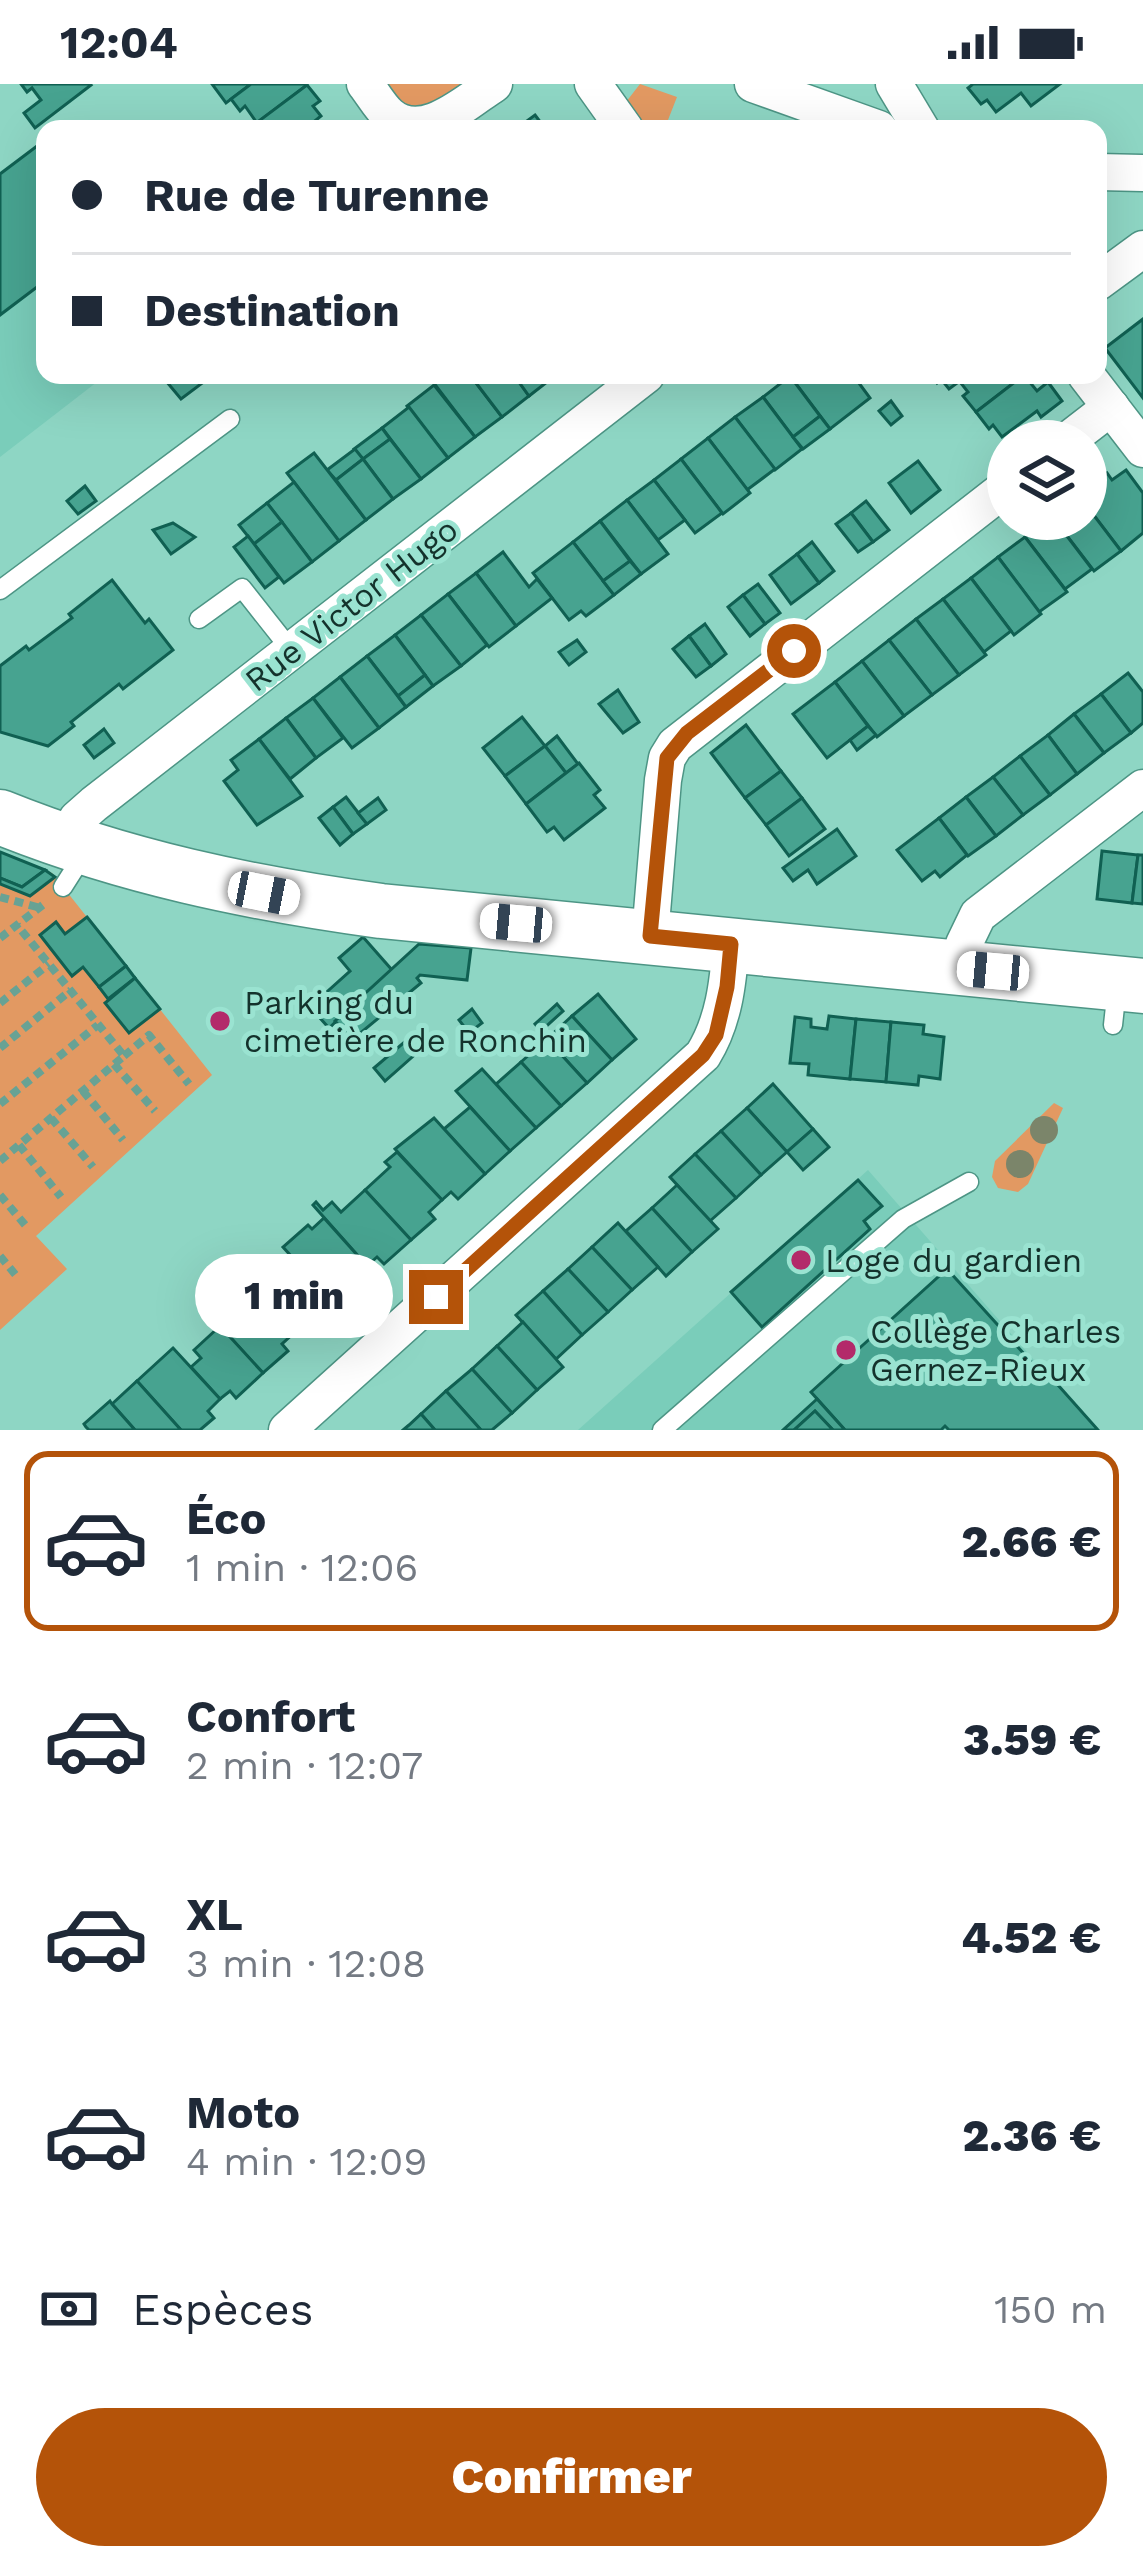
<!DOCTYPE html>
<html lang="fr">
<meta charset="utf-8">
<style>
:root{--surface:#fff;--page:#f6f6f7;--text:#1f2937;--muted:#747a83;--line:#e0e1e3;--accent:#b45309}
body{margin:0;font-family:"Work Sans",sans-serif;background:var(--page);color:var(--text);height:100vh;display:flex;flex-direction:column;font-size:45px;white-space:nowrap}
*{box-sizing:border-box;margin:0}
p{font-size:39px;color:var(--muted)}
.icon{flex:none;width:66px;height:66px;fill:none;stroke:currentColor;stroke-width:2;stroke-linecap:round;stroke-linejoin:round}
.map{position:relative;height:1346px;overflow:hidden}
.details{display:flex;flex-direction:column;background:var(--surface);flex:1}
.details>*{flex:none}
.top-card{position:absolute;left:36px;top:36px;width:1071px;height:264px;border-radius:24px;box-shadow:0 12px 48px #0002;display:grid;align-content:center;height:264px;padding:0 36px;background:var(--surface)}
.buttons{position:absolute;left:987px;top:336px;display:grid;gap:24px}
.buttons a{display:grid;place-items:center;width:120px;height:120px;border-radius:50%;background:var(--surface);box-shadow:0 12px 48px #0002;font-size:60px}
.end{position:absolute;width:54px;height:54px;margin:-27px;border:15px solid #b45309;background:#fff;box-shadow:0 0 0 6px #fff}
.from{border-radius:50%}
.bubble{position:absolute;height:84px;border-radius:42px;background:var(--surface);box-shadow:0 12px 48px #0002;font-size:39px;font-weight:800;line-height:84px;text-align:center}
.car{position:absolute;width:36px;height:72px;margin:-36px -18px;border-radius:15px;box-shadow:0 0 9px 3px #0007;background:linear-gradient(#fff 24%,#345 0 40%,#fff 0 76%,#345 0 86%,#fff 0)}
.top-card b{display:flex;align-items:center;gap:42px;height:114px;font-size:45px}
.top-card b+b{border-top:3px solid var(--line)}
.top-card i{width:30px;height:30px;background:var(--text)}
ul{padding:21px 0 0;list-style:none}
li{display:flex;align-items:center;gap:36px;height:180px;margin:0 24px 18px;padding:0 12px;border:6px solid transparent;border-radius:24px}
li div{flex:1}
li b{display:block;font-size:45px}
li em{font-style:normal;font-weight:800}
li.selected{border-color:var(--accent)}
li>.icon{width:108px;height:108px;stroke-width:1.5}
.pay{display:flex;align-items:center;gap:30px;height:132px;padding:0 36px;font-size:45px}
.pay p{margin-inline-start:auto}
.cta{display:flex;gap:24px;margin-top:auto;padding:24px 36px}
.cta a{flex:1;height:138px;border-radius:72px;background:var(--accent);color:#fff;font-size:48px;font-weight:800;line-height:138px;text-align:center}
.status{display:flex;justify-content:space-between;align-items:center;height:84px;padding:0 60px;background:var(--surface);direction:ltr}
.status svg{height:33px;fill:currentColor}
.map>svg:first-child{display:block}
.built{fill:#7acdba}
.green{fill:#e29962}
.building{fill:#47a390;stroke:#106052;stroke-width:3}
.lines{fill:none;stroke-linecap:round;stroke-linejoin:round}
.lane-casing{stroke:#4d9585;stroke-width:21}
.street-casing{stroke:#4d9585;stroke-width:39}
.secondary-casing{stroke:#4d9585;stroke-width:57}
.path{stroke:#68a294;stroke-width:8;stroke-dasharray:9 6;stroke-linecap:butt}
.lane{stroke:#fff;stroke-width:18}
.street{stroke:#fff;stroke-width:36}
.secondary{stroke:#fff;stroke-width:54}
.tree{fill:#7b856a}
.route{stroke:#b45309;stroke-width:15}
.poi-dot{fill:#b32a6a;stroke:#9ae3d1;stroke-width:4.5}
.labels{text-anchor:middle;stroke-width:10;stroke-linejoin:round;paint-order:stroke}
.street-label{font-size:33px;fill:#14322c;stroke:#9ae3d1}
.poi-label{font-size:33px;fill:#14322c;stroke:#9ae3d1;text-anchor:start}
</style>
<div class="status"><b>12:04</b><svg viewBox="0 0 49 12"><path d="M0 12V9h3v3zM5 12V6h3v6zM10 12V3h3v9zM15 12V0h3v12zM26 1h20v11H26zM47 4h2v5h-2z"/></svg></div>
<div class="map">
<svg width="1143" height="1346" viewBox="0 0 1143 1346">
<rect width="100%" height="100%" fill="#8ed6c4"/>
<g class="built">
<path d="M45,56V291H106L0,373V90Z"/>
<path d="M868,1086L1095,1346H578Z"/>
</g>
<g class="green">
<path d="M380,0H464L431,26L407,28Z"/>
<path d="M640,0L677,13L668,36L692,45H641L626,18Z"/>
<path d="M0,768L52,789L212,991L36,1152L67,1185L0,1246Z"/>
<path d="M1054,1019L1063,1024L1028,1100L1018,1108L998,1104L992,1093L995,1077Z"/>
</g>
<g class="building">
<path d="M21,0H90L91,1L35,44L24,29L41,16L32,4L27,8Z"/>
<path d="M212,0H251L226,19Z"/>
<path d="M251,0H307V1L257,39L245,22L240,27L231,15Z"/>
<path d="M973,0H1060L1031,22L1021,9L996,28L987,16L981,20L968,4Z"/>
<path d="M307,1L320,17L313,22L321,32L305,45H248Z"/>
<path d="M535,31L544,43L550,38L556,45H516Z"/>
<path d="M45,56V197L0,231V90Z"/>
<path d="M1143,235V314L1105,264Z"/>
<path d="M161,291H207L209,294L181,315Z"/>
<path d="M442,291H470L502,333L475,353L433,298Z"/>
<path d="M470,291H514L529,312L502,333Z"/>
<path d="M514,291H556L529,312Z"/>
<path d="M853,291L870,314L830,345L790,292Z"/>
<path d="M931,291H968L949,305L941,295L937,299Z"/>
<path d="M968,291H1024L976,328L963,312L968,308L960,298Z"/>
<path d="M1024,291L1037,307L1048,298L1062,317L1041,333L1037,327L1002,353L993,341L989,345L976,328Z"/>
<path d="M790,292L820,332L793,353L763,313Z"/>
<path d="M434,301L475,353L448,374L407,322Z"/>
<path d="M763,313L802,365L775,386L735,333Z"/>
<path d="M891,317L902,332L891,341L879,327Z"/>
<path d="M409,323L448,374L421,395L382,344Z"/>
<path d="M820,332L830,345L803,365L793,353Z"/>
<path d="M735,333L775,385L747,406L708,354Z"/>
<path d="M382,344L390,355L363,375L354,365Z"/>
<path d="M708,354L750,409L723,430L681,375Z"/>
<path d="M390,355L421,395L393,415L363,375Z"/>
<path d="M355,365L363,375L336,396L327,386Z"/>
<path d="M314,369L366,436L339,457L287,389Z"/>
<path d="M363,375L393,415L366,436L336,396Z"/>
<path d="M681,375L722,429L695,449L654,396Z"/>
<path d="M918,377L940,406L911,429L889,399Z"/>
<path d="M1126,386L1143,409V449L1121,467L1086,421V406L1107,389L1112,396Z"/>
<path d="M654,396L685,436L658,456L627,416Z"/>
<path d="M294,398L339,457L312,478L267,419Z"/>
<path d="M85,402L96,417L78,430L67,417Z"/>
<path d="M627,416L668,470L641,490L600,437Z"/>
<path d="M866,417L889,446L873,458L851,429Z"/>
<path d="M267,419L282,438L254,460L239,441Z"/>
<path d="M1086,421L1121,467L1094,487L1054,435H1086Z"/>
<path d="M851,429L873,458L858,468L836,440Z"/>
<path d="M1048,435H1054L1092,485L1065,505L1025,453Z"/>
<path d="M600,437L630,477L603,497L573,458Z"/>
<path d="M282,438L312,478L284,499L254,460Z"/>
<path d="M173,439L195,453L171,470L153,446Z"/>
<path d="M248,452L279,493L265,504L234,463Z"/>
<path d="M1025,453L1067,508L1039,528L998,473Z"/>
<path d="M573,458L614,511L586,532L581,527L569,536L533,489Z"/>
<path d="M812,458L834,487L819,499L797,470Z"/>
<path d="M503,468L529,503L537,495L552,514L516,542L476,489Z"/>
<path d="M797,470L819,499L791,520L770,491Z"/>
<path d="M998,473L1041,530L1014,551L971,494Z"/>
<path d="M630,477L641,490L614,511L603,497Z"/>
<path d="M476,489L516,542L489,563L448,510Z"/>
<path d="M971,494L1011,547L984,568L943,515Z"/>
<path d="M112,496L145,539L149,535L173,566L123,605L119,600L71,638L74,642L48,662L0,648V582L26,562L29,566L72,534L69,530Z"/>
<path d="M758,500L780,529L765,540L743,511Z"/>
<path d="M448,510L487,561L461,582L421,531Z"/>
<path d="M743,511L765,540L750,552L728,523Z"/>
<path d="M943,515L986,571L959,591L916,535Z"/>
<path d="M421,531L461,582L433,602L395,551Z"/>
<path d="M916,535L959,591L932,611L889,556Z"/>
<path d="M705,540L726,570L711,582L689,552Z"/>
<path d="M395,551L425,591L398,612L367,572Z"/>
<path d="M689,552L711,582L696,593L673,565Z"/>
<path d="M577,556L586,568L569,581L559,568Z"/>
<path d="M889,556L932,611L904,632L862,577Z"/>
<path d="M367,572L406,623L379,644L340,593Z"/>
<path d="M862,577L904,632L877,653L835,598Z"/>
<path d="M1128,589L1143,608V639L1131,649L1101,610Z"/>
<path d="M425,591L433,602L406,623L398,612Z"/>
<path d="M340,593L379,644L352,664L313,614Z"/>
<path d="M835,598L868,642L827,674L793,630Z"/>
<path d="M618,606L639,638L623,649L599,620Z"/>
<path d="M1101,610L1131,649L1104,669L1074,630Z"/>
<path d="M313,614L343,654L316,674L286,634Z"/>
<path d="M1074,630L1104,669L1077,690L1048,651Z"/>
<path d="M522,633L545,662L505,692L483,664Z"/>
<path d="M286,634L316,674L290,695L259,655Z"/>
<path d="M746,641L781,687L745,714L711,669Z"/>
<path d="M868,642L876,651L857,666L850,656Z"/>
<path d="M104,645L114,659L94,674L84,661Z"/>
<path d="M1048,651L1077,690L1050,711L1020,672Z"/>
<path d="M557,652L578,680L566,689L545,662Z"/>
<path d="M259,655L302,712L257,741L224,697L238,686L231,676Z"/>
<path d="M545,662L566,689L526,720L505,692Z"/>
<path d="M1020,672L1050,711L1023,731L993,693Z"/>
<path d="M579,679L600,706L594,711L605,724L564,756L554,743L547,748L526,720Z"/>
<path d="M781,687L802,714L766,741L745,714Z"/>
<path d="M993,693L1023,731L996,752L966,713Z"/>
<path d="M346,713L367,740L353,750L333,723Z"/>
<path d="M966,713L996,752L968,772L939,734Z"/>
<path d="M378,714L386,726L367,740L358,729Z"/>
<path d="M802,714L825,745L789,772L766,741Z"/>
<path d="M333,723L353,750L340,761L319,734Z"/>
<path d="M939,734L967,771L940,793L935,787L922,797L897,766Z"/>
<path d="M837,745L856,772L817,800L808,786L793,797L783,784Z"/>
<path d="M1102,767L1138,771L1132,819L1097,815Z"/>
<path d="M0,768L45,786L22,803L0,794Z"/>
<path d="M1138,771H1143V820L1132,819Z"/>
<path d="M45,786L55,793L30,812L0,800V794L22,803Z"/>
<path d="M87,833L126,882L99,903L83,883L72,892L40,851L56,838L65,850Z"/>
<path d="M363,853L392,886L329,944L310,923L350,887L339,874Z"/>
<path d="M419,860L471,864L467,896L420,891L417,894L421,899L352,956L335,937Z"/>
<path d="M126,882L135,894L108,915L99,903Z"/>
<path d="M135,894L160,925L129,949L105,919Z"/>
<path d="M598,910L636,955L612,976L572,932Z"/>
<path d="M557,920L563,927L541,947L535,940Z"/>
<path d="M472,925L482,939L469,949L459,936Z"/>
<path d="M572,932L612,976L587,999L547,955Z"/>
<path d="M829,932L856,935L850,995L808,991L809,980L790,979L795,933L811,935V943L827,945Z"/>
<path d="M856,935L891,938L886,998L850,995Z"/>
<path d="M891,938L924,941L923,950L944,953L940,995L919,992L918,1001L886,998Z"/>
<path d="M408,955L419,967L385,997L374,984Z"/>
<path d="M547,955L587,999L561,1022L521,978Z"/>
<path d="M521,978L561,1022L536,1044L496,1000Z"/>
<path d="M482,985L536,1044L510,1067L456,1007Z"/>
<path d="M773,1000L813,1045L787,1068L747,1024Z"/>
<path d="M470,1023L510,1067L485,1090L444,1045Z"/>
<path d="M747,1024L787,1068L761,1091L721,1047Z"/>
<path d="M434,1034L485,1090L458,1115L451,1108L442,1116L395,1065Z"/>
<path d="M813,1045L829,1063L803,1086L787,1068Z"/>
<path d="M721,1047L761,1091L736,1114L695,1070Z"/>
<path d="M397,1068L442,1116L429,1128L435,1135L411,1156L365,1106L390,1083L385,1078Z"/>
<path d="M695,1070L736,1114L710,1137L670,1093Z"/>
<path d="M858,1096L882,1122L864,1137L870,1145L762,1243L731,1208Z"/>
<path d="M677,1101L718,1145L692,1168L652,1124Z"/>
<path d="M365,1106L411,1156L384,1180L377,1173L367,1182L313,1121L316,1118L323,1126L332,1118L341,1128Z"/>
<path d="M652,1124L692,1168L666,1192L626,1147Z"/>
<path d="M324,1134L367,1182L355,1193L362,1200L337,1223L283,1163L308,1141L312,1145Z"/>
<path d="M618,1139L658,1183L632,1206L592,1163Z"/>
<path d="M592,1163L632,1206L608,1228L568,1185Z"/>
<path d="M295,1176L337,1223L310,1247L304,1240L294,1249L246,1195L255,1187L267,1200Z"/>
<path d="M568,1185L608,1228L582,1251L543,1207Z"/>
<path d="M947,1185L1046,1294L1049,1291L1098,1346H949L945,1342L941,1346H845L811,1308Z"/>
<path d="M246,1195L294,1249L282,1260L288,1267L263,1289L220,1242L246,1220L233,1207Z"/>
<path d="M543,1207L582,1251L556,1275L516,1231Z"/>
<path d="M523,1238L563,1283L537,1306L497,1262Z"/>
<path d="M220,1242L263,1289L236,1314L230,1307L220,1315L191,1283L201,1274L194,1266Z"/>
<path d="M497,1262L537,1306L512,1329L472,1285Z"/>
<path d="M173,1264L220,1315L208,1327L214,1334L200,1346H181L137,1297Z"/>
<path d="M472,1285L512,1329L492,1346H481L446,1307Z"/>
<path d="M137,1297L181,1346H135L112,1320Z"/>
<path d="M446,1307L481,1346H435L421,1330Z"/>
<path d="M817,1315L845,1346H833L815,1327L794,1346H783Z"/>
<path d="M110,1317L112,1320L135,1346H89L86,1343L84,1340Z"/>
<path d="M815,1327L833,1346H794Z"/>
<path d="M421,1330L435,1346H403L409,1341Z"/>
</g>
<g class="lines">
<defs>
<g id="lane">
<path d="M0,506L230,335"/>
<path d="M199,535L242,504L291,566"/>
<path d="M63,803L84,770"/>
<path d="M1113,941L1117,904"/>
<path d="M662,1346L903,1135L969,1098"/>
</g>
<g id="street">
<path d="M365,0C373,10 380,23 389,31C422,60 466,18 494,0"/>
<path d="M593,0L625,45"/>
<path d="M753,0L879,45"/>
<path d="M894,0L921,45"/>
<path d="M1098,88L1143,89"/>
<path d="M1098,198L1143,165"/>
<path d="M1086,291L1143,365"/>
<path d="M1067,357L1111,323"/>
<path d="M67,758L77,735L94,720L646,291"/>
<path d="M650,852L663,696L667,674L675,661L1008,402"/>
<path d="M961,884L964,860L978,831L1143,704"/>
<path d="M287,1346L703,971C724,937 728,899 731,860"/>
</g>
<path id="secondary" d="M0,733C124,783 249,809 381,827L1143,902"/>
</defs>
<use href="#lane" class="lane-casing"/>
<use href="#street" class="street-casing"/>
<use href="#secondary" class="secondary-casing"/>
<g class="path">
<path d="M0,813L37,823"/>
<path d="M0,854L44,820"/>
<path d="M0,919L49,880"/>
<path d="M0,964L71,906"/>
<path d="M124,972L149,951L189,1000"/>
<path d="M114,980L155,1027"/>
<path d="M83,1007L123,1056"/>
<path d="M0,1020L98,941"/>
<path d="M51,1034L93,1083"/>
<path d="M19,1061L61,1113"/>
<path d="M0,1077L124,972L17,841"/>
<path d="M0,1111L26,1142"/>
<path d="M0,1172L19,1195"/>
</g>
<use href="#lane" class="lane"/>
<use href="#street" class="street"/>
<use href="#secondary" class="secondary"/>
</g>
<g class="tree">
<circle cx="1044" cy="1046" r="14"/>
<circle cx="1020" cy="1080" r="14"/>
</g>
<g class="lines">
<path class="route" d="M436,1213L703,971L716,951L727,903L731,860L650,852L667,674L687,649L794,567"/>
</g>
<g class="poi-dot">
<circle cx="220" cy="937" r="12"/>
<circle cx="801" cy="1176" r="12"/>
<circle cx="846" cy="1266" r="12"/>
</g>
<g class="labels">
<g class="street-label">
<text transform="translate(351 520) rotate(-38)" y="12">Rue Victor Hugo</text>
</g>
<g class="poi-label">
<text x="244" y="930">Parking du<tspan x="244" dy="38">cimetière de Ronchin</tspan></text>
<text x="825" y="1188">Loge du gardien</text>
<text x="870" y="1259">Collège Charles<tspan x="870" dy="38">Gernez-Rieux</tspan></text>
</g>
</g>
</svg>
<div class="buttons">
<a><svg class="icon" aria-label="layers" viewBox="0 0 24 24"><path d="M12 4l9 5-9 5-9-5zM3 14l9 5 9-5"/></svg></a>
</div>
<i class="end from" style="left:794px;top:567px"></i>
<i class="end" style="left:436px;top:1213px"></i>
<div class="bubble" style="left:195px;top:1170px;width:198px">1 min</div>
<i class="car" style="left:264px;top:809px;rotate:101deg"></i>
<i class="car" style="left:516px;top:839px;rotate:275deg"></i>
<i class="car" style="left:993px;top:887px;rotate:275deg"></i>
<div class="top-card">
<b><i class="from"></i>Rue de Turenne</b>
<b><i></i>Destination</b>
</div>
</div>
<section class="details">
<ul>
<li class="selected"><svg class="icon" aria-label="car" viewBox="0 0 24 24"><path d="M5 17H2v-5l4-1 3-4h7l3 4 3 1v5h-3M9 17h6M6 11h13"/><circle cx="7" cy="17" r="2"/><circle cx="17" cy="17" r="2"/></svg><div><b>Éco</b><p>1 min · 12:06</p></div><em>2.66 €</em></li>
<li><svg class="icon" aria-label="car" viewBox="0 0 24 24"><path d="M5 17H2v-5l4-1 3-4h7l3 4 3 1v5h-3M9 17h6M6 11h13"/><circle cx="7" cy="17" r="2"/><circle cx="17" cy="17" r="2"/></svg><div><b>Confort</b><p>2 min · 12:07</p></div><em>3.59 €</em></li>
<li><svg class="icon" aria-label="car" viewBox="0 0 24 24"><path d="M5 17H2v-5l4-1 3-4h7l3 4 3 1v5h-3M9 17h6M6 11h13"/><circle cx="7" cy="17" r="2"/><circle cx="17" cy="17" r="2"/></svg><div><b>XL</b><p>3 min · 12:08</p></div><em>4.52 €</em></li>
<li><svg class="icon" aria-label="car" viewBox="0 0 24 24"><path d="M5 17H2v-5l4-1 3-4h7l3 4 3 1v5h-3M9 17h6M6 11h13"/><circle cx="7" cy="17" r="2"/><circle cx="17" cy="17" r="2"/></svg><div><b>Moto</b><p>4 min · 12:09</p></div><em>2.36 €</em></li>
</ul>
<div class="pay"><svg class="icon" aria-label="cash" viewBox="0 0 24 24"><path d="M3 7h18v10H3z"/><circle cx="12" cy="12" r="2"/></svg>Espèces<p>150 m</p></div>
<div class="cta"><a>Confirmer</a></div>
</section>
